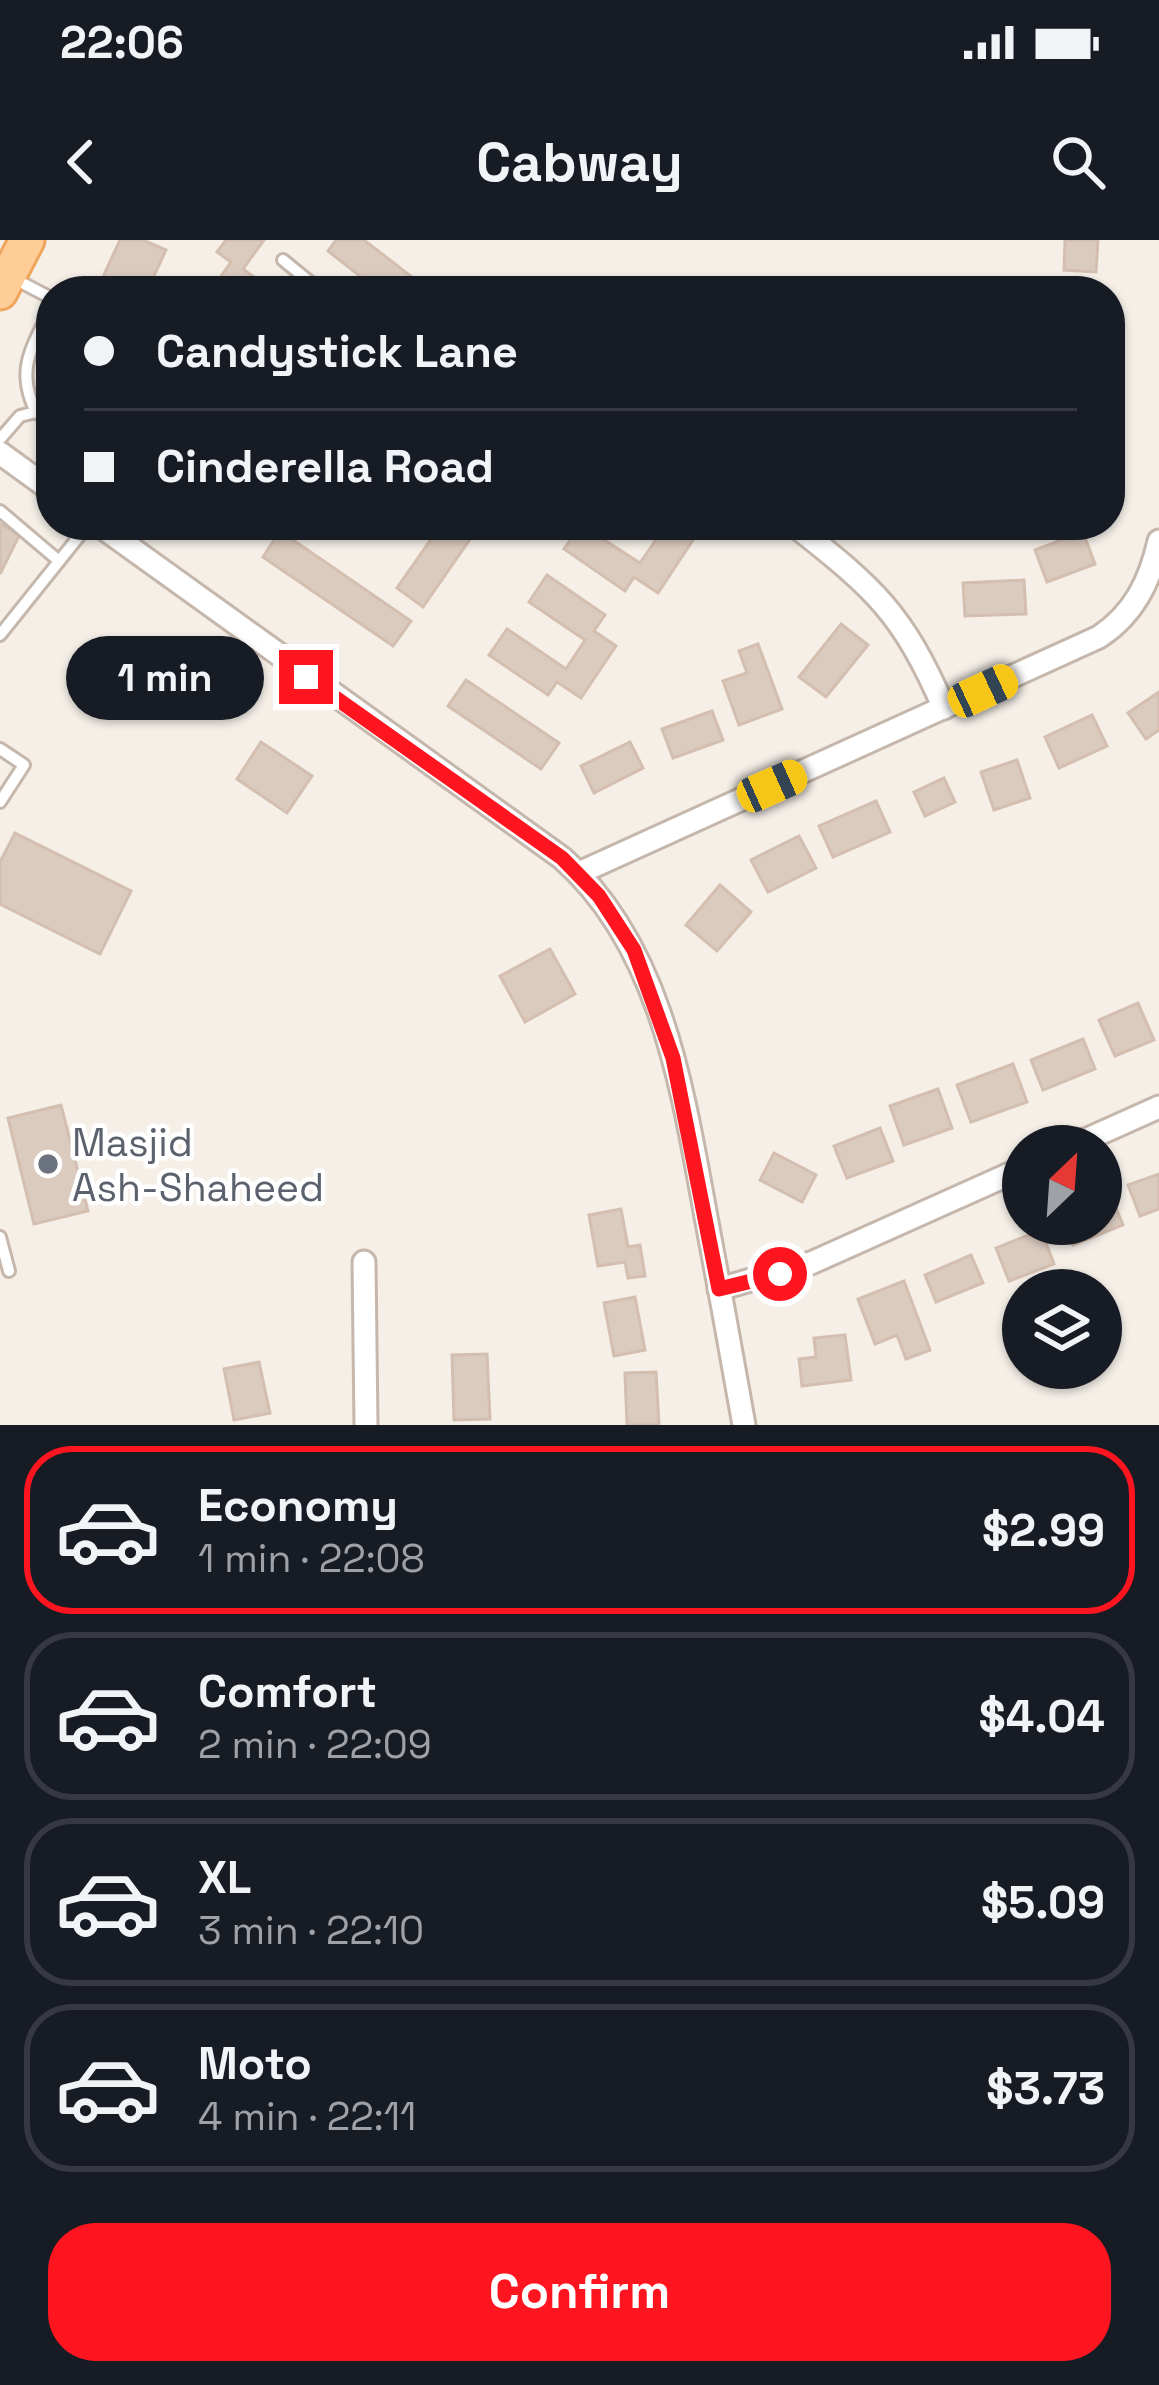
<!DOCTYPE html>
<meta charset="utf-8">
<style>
:root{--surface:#171b24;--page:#242831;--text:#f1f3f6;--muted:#9ea1a6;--line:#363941;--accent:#ff1520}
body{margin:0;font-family:"Space Grotesk",sans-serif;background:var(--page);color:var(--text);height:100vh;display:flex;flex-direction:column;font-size:45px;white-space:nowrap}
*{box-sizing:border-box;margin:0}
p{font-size:39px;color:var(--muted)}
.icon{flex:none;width:66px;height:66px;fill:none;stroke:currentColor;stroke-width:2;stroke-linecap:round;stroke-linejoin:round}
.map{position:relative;height:1185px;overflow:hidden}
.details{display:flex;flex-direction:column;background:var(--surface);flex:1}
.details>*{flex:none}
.top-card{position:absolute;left:36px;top:36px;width:1089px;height:264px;border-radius:48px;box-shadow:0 3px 9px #0004;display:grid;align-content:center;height:264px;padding:0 48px;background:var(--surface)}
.needle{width:78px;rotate:25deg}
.buttons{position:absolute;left:1002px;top:885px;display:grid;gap:24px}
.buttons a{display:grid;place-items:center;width:120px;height:120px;border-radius:50%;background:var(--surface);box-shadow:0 3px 9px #0004;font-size:60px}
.end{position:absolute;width:54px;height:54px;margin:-27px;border:15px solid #ff1520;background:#fff;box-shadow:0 0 0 6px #fff}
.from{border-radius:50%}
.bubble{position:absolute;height:84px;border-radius:42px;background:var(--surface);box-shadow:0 3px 9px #0004;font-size:39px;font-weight:600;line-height:84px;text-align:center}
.car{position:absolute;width:36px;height:72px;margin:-36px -18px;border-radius:15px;box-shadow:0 0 9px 3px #0007;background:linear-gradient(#f5c518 24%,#345 0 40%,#f5c518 0 76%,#345 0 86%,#f5c518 0)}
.top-card b{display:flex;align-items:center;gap:42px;height:114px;font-size:45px}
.top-card b+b{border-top:3px solid var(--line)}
.top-card i{width:30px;height:30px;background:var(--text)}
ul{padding:21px 0 0;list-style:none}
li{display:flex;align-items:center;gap:36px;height:168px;margin:0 24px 18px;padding:0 24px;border:6px solid var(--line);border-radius:48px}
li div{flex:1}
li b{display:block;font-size:45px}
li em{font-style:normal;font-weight:600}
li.selected{border-color:var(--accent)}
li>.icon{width:108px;height:108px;stroke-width:1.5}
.primary-button{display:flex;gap:24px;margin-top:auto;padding:24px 48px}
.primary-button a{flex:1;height:138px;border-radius:48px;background:var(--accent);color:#fff;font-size:48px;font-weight:600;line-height:138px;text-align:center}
.status{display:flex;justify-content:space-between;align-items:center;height:84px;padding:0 60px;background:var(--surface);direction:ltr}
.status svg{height:33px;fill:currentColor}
header{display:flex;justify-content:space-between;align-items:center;height:156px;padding:0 48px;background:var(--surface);font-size:54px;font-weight:600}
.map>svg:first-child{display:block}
.building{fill:#dbcbbf;stroke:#d4beaf;stroke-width:3}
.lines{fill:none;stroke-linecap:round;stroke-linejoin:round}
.service-casing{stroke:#c5b7ac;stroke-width:16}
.minor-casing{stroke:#c5b7ac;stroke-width:27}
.primary-casing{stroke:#efa65c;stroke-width:39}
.service{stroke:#fff;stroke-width:10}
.minor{stroke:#fff;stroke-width:21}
.primary{stroke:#ffcd97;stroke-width:33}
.route{stroke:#ff1520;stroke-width:15}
.worship-dot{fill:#6b7280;stroke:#fff;stroke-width:4.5}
.labels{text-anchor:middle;stroke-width:9;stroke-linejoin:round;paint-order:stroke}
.worship-label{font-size:39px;fill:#5b616d;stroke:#fff;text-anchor:start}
</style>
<div class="status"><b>22:06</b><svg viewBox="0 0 49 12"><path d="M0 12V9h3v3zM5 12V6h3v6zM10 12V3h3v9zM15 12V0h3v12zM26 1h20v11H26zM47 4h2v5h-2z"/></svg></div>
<header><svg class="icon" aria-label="back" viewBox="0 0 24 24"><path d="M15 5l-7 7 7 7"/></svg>Cabway<svg class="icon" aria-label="search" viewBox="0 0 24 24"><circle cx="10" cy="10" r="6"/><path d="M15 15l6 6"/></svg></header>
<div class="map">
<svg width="1159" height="1185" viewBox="0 0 1159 1185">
<rect width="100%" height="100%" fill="#f5efe8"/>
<g class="building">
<path d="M120,0H143L166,10L147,51L97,50Z"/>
<path d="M226,0H264L243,29L273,51H221L214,46L231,22L217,12Z"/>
<path d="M336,0H364L430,51H379L328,11Z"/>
<path d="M1065,0H1098L1096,32L1064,30Z"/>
<path d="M0,284L20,294L0,334Z"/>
<path d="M441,285H480L423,367L397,348Z"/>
<path d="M581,285L640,323L666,285H683L697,294L658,353L634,337L625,351L564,309Z"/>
<path d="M280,291L411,381L393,406L263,317Z"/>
<path d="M1083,292L1095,324L1047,342L1035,310Z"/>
<path d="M547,335L605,375L594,391L616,406L581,458L557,442L548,455L489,415L507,389L566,429L585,400L529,362Z"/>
<path d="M1024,340L1026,374L965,376L963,343Z"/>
<path d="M841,384L868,405L826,457L799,437Z"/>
<path d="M758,404L782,469L739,485L723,441L747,433L739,411Z"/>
<path d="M466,440L559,503L541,529L448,466Z"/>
<path d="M1159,452V490L1146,499L1128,473Z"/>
<path d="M712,471L723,500L673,518L662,489Z"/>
<path d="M1092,475L1107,506L1059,528L1045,497Z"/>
<path d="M261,502L312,536L287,573L237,539Z"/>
<path d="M630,502L643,528L594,553L581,526Z"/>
<path d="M1017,520L1030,558L994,570L981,532Z"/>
<path d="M944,538L955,562L925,576L914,552Z"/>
<path d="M876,561L890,592L833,617L819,586Z"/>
<path d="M15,593L131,651L100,714L0,664V622Z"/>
<path d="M799,596L816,628L768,652L751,620Z"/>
<path d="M720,645L751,672L717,711L686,685Z"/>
<path d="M550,709L575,754L525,782L500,736Z"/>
<path d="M1138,763L1154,800L1115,816L1099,780Z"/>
<path d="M1083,799L1095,829L1043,850L1031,820Z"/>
<path d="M1013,824L1027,862L971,882L957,845Z"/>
<path d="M938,849L952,888L904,905L890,866Z"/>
<path d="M61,865L88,971L34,984L8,878Z"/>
<path d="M880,888L893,921L847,938L834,906Z"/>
<path d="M774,913L816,935L802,962L760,940Z"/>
<path d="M1159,934V969L1140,976L1128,945Z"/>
<path d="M1110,954L1123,985L1073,1005L1064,984H1101V957Z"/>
<path d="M621,969L628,1007L640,1005L645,1036L628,1038L625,1022L598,1026L589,975Z"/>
<path d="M1041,990L1054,1024L1009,1041L996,1008Z"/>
<path d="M971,1015L983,1043L936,1062L925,1035Z"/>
<path d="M904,1041L930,1110L906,1119L897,1095L875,1104L858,1059Z"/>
<path d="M635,1057L645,1110L614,1116L604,1063Z"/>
<path d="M845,1095L851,1140L802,1146L799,1119L816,1117L814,1098Z"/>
<path d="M487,1114L490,1179L454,1180L452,1115Z"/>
<path d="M259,1122L270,1173L234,1180L224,1129Z"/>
<path d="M656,1132L659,1185H627L625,1133Z"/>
</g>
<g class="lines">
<defs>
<g id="service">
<path d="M283,20L321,51"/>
<path d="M11,37L51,58"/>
<path d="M36,172C15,129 32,108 51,68"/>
<path d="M0,199L20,176L36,172L51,183"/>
<path d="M38,241L51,223"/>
<path d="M0,271L59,321"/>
<path d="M0,395L88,285"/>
<path d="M0,509L24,525L0,562"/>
<path d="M0,997L9,1031"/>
</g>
<g id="minor">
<path d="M0,213L51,250"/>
<path d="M99,285L562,618C662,706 683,852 706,977C719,1046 732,1116 744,1185"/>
<path d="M794,285C875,349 902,372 944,468"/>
<path d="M579,633L1099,397C1134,374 1150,341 1159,301"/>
<path d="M1072,906L1159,867"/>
<path d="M364,1022L366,1185"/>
<path d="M719,1049L811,1023L1023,928"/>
</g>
<path id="primary" d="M0,52L27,0"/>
</defs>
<use href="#service" class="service-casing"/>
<use href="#minor" class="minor-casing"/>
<use href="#primary" class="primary-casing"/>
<use href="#service" class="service"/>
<use href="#minor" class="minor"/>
<use href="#primary" class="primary"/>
</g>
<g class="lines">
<path class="route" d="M306,437L562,618L599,656L634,710L673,818L719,1049L780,1034"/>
</g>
<circle class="worship-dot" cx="48" cy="924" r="12"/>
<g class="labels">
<g class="worship-label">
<text x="72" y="916">Masjid<tspan x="72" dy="45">Ash-Shaheed</tspan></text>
</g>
</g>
</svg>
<div class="buttons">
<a><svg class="needle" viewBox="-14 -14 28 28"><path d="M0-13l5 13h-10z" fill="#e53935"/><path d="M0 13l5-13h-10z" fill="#9ea1a6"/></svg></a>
<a><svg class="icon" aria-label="layers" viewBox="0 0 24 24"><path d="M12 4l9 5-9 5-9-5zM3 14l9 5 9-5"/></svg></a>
</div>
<i class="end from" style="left:780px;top:1034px"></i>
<i class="end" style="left:306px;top:437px"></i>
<div class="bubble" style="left:66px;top:396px;width:198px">1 min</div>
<i class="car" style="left:983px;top:451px;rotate:65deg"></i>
<i class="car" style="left:772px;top:546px;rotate:66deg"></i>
<div class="top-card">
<b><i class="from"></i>Candystick Lane</b>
<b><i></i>Cinderella Road</b>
</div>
</div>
<section class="details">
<ul>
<li class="selected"><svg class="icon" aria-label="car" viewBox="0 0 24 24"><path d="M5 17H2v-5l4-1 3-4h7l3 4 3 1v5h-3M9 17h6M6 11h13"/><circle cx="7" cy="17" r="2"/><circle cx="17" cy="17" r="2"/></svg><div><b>Economy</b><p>1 min · 22:08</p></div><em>$2.99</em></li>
<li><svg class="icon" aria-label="car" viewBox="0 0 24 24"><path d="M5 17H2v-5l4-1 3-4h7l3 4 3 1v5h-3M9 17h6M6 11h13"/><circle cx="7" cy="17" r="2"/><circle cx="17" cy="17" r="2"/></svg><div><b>Comfort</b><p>2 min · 22:09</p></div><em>$4.04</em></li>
<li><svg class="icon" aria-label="car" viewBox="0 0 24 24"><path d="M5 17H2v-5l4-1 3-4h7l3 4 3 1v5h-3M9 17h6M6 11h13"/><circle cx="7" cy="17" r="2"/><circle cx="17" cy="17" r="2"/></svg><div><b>XL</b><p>3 min · 22:10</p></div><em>$5.09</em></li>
<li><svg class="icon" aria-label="car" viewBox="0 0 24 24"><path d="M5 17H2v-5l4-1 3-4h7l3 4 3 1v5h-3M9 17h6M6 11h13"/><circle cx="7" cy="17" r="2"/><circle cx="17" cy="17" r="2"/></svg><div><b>Moto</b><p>4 min · 22:11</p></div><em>$3.73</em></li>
</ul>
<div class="primary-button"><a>Confirm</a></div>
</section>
